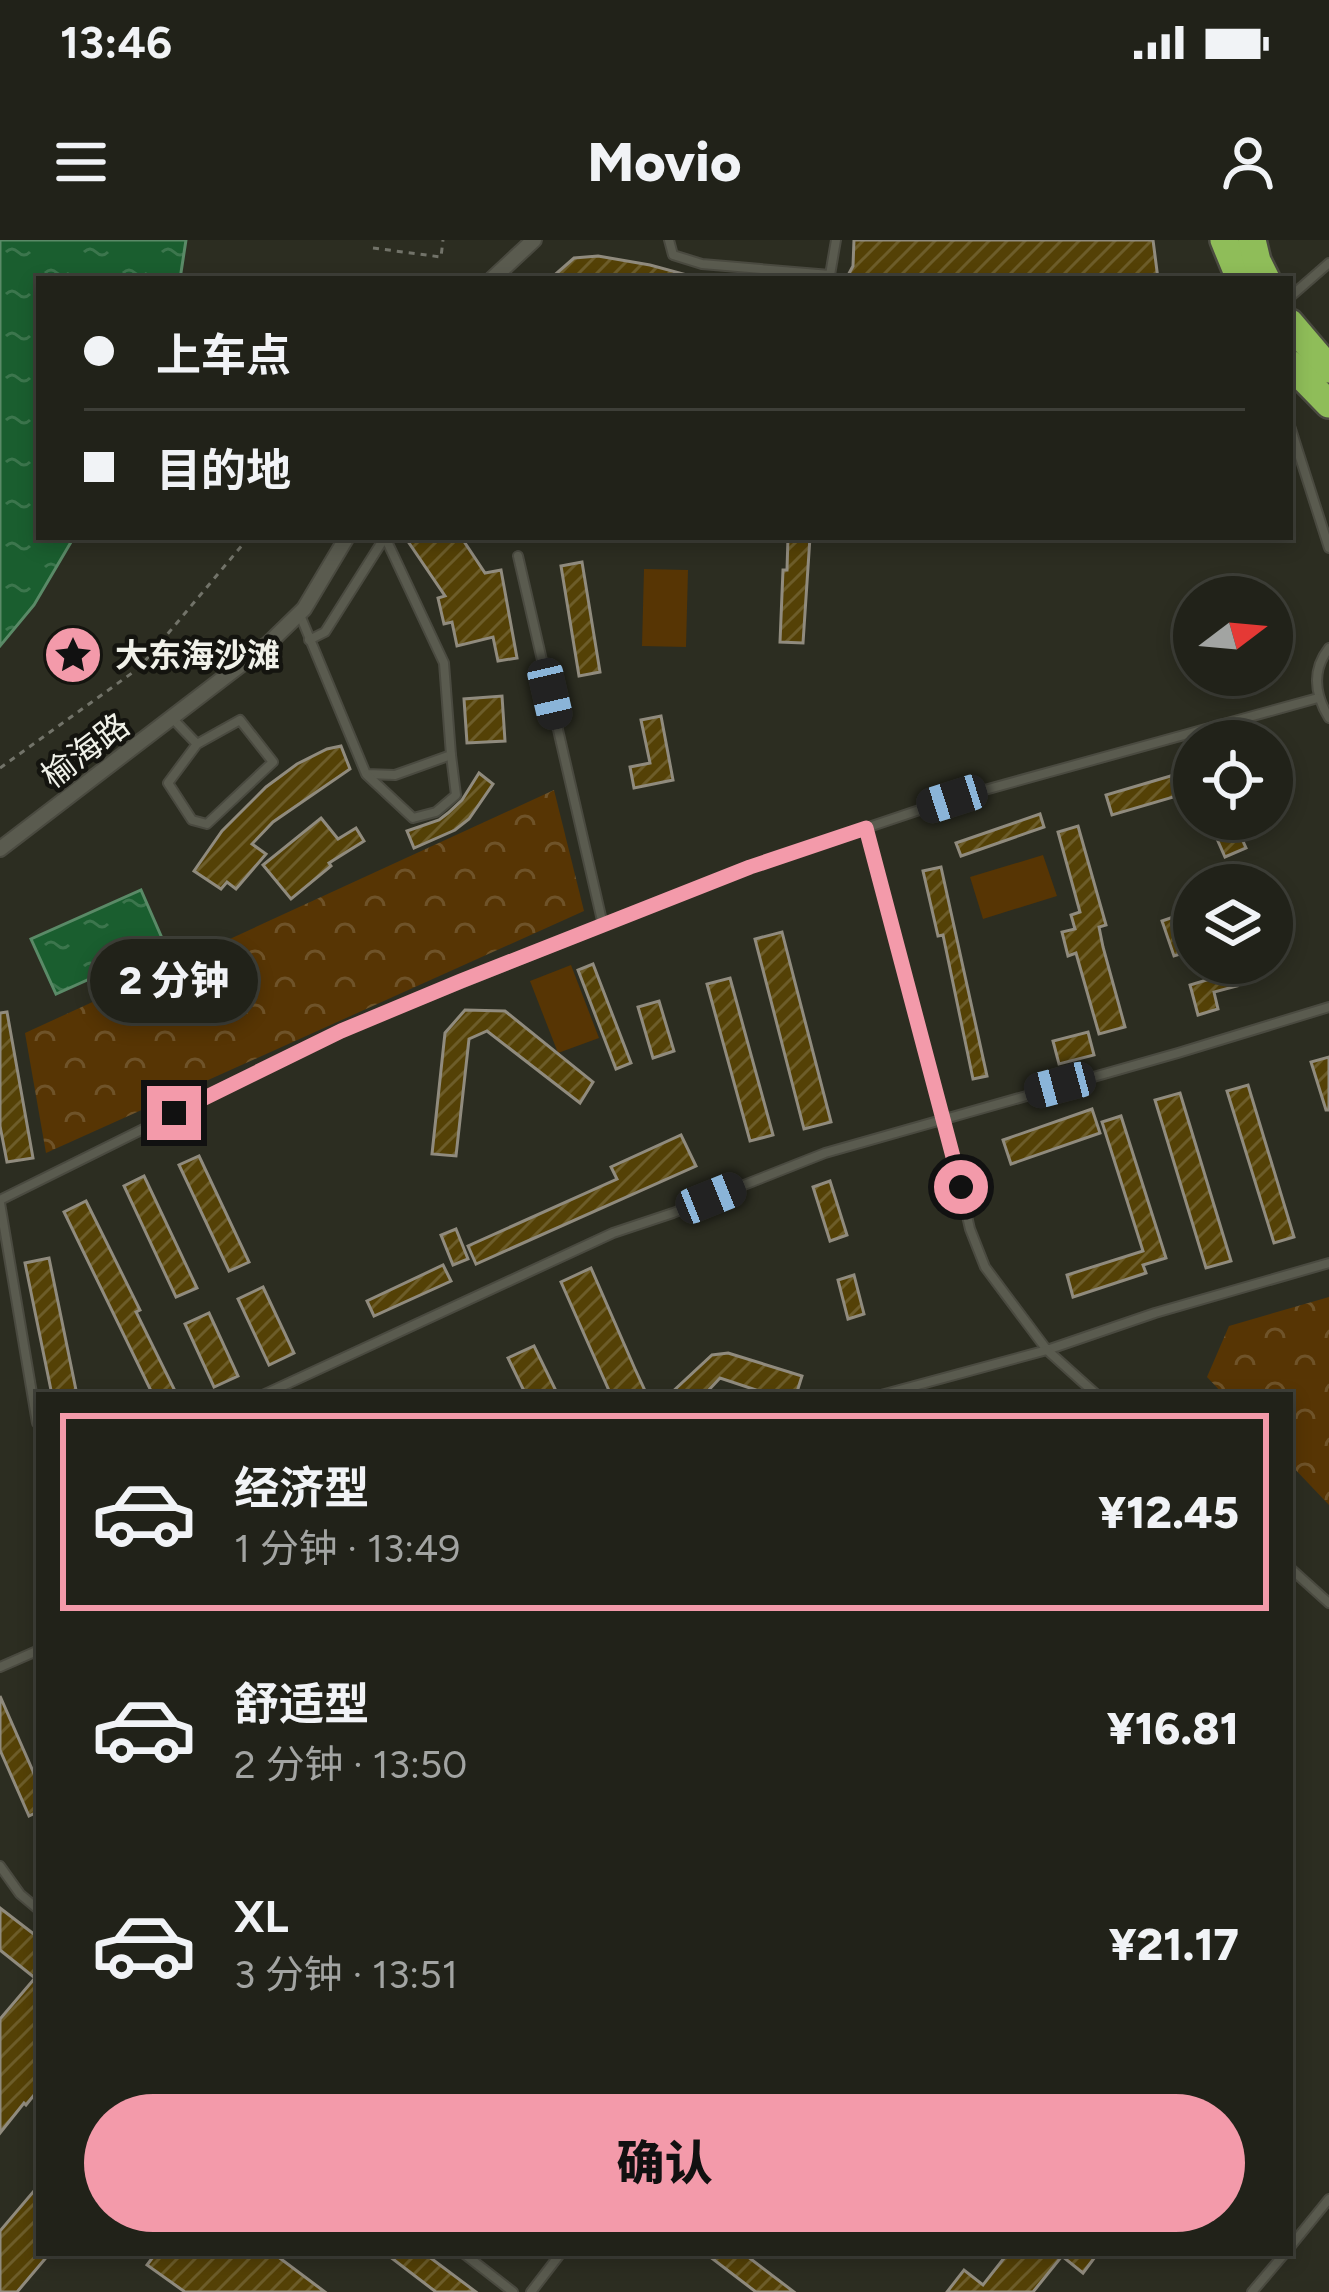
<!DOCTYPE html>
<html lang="zh">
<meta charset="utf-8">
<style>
:root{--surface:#212219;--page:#292a22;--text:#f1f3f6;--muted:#a2a4a2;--line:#3e3f38;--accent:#f39aaa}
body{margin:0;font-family:Figtree,"Noto Sans SC",sans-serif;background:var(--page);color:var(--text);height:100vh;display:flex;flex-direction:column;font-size:45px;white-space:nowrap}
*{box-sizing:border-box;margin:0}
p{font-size:39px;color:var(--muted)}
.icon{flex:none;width:66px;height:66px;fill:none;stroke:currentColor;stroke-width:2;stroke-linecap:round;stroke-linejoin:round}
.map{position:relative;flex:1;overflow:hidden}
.side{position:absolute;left:36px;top:1152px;width:1257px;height:864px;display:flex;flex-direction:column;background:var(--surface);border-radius:0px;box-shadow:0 6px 18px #0003,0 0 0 3px var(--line)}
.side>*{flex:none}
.top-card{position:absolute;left:36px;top:36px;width:1257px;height:264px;border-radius:0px;box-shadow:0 6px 18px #0003,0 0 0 3px var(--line);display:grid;align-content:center;height:264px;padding:0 48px;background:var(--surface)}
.needle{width:78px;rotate:74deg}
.tools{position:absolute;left:1173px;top:336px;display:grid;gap:24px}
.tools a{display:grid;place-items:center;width:120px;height:120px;border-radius:50%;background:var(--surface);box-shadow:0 6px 18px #0003,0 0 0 3px var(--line);font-size:60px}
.end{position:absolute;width:54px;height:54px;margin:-27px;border:15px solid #f39aaa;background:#111;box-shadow:0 0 0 6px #111}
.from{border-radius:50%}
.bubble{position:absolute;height:84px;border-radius:42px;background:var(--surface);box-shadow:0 6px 18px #0003,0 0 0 3px var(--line);font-size:39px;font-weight:800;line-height:84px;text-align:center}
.car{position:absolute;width:36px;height:72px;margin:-36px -18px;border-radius:15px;box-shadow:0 0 9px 3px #0007;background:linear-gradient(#222 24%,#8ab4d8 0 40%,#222 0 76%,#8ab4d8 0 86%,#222 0)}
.top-card b{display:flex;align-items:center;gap:42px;height:114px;font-size:45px}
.top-card b+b{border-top:3px solid var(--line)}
.top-card i{width:30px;height:30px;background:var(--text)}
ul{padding:21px 0 0;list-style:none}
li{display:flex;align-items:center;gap:36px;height:198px;margin:0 24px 18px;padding:0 24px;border:6px solid transparent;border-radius:0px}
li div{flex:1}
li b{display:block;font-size:45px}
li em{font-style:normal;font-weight:800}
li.active{border-color:var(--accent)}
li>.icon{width:108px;height:108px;stroke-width:1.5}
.button{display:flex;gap:24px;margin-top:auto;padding:24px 48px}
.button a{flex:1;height:138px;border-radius:72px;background:var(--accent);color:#111;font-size:48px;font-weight:800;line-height:138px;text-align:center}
.status{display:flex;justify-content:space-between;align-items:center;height:84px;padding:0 60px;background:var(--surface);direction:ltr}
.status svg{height:33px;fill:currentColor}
header{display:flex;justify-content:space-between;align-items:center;height:156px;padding:0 48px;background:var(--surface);font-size:54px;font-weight:800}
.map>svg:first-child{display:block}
.green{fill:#573504}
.forest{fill:url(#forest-crowns)}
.water{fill:url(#water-ripples);stroke:#5a8a67;stroke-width:3}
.building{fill:url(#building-hatch);stroke:#908b7e;stroke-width:3}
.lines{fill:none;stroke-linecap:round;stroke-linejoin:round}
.lane-casing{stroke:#4a4a40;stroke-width:12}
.street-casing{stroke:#4a4a40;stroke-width:18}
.highway-casing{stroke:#4a4a40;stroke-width:32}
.path{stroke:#727369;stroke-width:3;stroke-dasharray:6 6;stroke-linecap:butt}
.lane{stroke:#5a5b4f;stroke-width:8}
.street{stroke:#5a5b4f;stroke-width:14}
.highway{stroke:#8fbd59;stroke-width:27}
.route{stroke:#f39aaa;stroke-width:15}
.labels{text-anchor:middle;stroke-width:9;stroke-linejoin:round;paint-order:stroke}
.poi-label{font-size:33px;font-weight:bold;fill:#f0f1e9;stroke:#14140f;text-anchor:start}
.street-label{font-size:33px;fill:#f0f1e9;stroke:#14140f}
</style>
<div class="status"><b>13:46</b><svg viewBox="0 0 49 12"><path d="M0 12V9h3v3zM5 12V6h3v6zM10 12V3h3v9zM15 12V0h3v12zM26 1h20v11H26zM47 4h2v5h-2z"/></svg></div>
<header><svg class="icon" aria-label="menu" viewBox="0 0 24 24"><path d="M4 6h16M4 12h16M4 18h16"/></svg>Movio<svg class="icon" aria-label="person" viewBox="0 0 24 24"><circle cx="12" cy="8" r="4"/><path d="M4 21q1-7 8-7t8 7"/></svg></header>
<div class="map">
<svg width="1329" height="2052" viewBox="0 0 1329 2052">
<defs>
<pattern id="forest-crowns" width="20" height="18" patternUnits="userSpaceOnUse" patternTransform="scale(3)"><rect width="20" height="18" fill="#573504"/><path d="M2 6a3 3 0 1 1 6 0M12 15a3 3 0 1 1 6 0" fill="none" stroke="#6f5329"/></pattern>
<pattern id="water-ripples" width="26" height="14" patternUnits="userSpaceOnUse" patternTransform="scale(3)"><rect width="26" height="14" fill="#1a5e2f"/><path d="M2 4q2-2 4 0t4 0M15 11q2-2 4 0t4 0" fill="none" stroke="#3c764d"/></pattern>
<pattern id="building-hatch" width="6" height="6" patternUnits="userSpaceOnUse" patternTransform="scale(3)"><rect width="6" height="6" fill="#544106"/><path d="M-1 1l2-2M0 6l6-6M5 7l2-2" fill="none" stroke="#6d5d2a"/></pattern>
</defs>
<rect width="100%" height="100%" fill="#2c2d21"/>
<g class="green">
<path d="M644,329L688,330L686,407L642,406Z"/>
<path d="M1043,615L1057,656L983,679L970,637Z"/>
<path d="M571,725L599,798L558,813L530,741Z"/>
</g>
<g class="forest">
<path d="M554,550L584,671L46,913L25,793Z"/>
<path d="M1329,1057V1265L1290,1224V1155H1224L1207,1137L1229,1086Z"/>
</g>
<g class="water">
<path d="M0,0H186L180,39H39V297H74L34,365L0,406Z"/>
<path d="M141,650L165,705L56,754L31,699Z"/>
</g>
<g class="building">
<path d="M854,0H1153L1158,39H846L853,26Z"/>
<path d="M598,16L650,25L687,35L686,39H550L574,18Z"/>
<path d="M405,297H461L485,333L501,330L517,418L498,421L493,397L457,406L452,382L444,384L438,358L445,356Z"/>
<path d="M788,297H810L803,403L780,402L783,330H787Z"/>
<path d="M582,322L600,432L579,436L561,326Z"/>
<path d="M502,456L505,501L467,503L464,459Z"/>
<path d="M661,476L673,540L634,548L630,527L650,523L641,480Z"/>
<path d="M341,506L350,529L273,582L252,604L266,614L236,649L227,642L221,649L194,631L222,591L266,547L297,524L327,509Z"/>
<path d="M1191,530L1194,551L1112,575L1106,555Z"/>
<path d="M479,533L493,544L469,579L455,590L414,608L407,591L439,580L448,573L462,560Z"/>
<path d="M1040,574L1044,587L961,616L956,603Z"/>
<path d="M321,578L338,599L356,588L364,601L329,623L331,626L291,659L263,625Z"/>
<path d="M1219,579H1233L1246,608L1225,617L1210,583Z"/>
<path d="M1078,586L1106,685L1099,687L1103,707L1125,787L1099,794L1076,713L1068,716L1062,692L1075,689L1071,675L1080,672L1058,592Z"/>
<path d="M941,627L987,836L973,839L943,695L938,696L923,631Z"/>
<path d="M1188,672L1194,690V710L1174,716L1162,681Z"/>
<path d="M782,692L831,882L804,889L755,699Z"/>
<path d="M1217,723H1231L1237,746L1214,752L1218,769L1198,775L1190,745L1220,736Z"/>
<path d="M593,724L631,823L616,829L578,730Z"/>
<path d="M730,738L773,895L750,901L707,744Z"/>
<path d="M659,761L674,811L653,818L638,767Z"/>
<path d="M465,770L505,771L593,842L580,863L487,791L469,799L456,916L432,914L445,793Z"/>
<path d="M7,772L33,918L7,922L0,886V773Z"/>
<path d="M1088,792L1094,815L1059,824L1053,801Z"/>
<path d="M1329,817V870H1326L1311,822Z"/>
<path d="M1248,845L1294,997L1274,1003L1227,851Z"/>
<path d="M1180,853L1231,1021L1206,1028L1155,860Z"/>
<path d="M1092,869L1100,893L1011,924L1003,900Z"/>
<path d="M1121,876L1166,1018L1143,1025L1146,1033L1073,1057L1067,1035L1143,1011L1102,882Z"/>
<path d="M681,895L696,926L476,1024L468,1006L617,939L611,927Z"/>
<path d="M199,916L249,1022L229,1031L179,925Z"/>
<path d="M144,936L197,1048L176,1057L124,946Z"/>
<path d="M830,941L847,995L830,1001L813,947Z"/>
<path d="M86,961L140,1070L136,1072L177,1155H153L64,972Z"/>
<path d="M456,989L468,1019L453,1025L441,995Z"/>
<path d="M49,1018L77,1155H52L25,1023Z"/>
<path d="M443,1025L451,1041L374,1076L367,1061Z"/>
<path d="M591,1028L635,1129L647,1155H611L561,1042Z"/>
<path d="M854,1035L864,1074L848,1079L838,1040Z"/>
<path d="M263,1047L294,1113L269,1125L238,1059Z"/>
<path d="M209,1073L238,1136L214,1147L185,1084Z"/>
<path d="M534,1106L558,1155H526L508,1118Z"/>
<path d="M728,1113L802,1136L796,1155H771L720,1138L704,1155H669L712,1115Z"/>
<path d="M0,1456L39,1545V1571L29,1576L0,1510Z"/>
<path d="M0,1668L39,1698V1849L26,1865L24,1863L0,1893V1779L35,1738L0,1710Z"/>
<path d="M39,1945V2013H50L17,2052H0V1991Z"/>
<path d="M156,2013H273L325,2052H185L147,2025Z"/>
<path d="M385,2013H424L476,2052H436Z"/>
<path d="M705,2013H743L794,2052H756Z"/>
<path d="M1008,2013H1098L1083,2033L1062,2016L1033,2052H947L964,2030L983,2045Z"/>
</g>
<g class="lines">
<defs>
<g id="lane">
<path d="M669,0L673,15L702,24L830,35L836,0"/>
<path d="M1290,57L1329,23"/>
<path d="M1290,186L1329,308"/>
<path d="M518,316L603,685"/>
<path d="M300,375L366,534L395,535L451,515L444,423L385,297"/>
<path d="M309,400L325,392L385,297"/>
<path d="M1329,408C1311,431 1315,455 1329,478"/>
<path d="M173,479L197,504L168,543L192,580L207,584L273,522L240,480L197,504"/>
<path d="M367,535L413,578L436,572L456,555L451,515"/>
<path d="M866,588L951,906L970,989L985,1027L1047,1110L1155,1073L1329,1023"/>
<path d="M0,960L341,791L750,627L952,559L1318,458"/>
<path d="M0,963L37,1183"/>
<path d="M263,1155L613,993L673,973L825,913L1178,813L1329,767"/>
<path d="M881,1155L1047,1110L1097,1155"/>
<path d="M1290,1328L1329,1363"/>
<path d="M0,1427L39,1410"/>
<path d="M0,1626L20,1654L39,1670"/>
<path d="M1290,2007L1329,1959"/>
<path d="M463,2013L513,2052"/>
<path d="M531,2052L561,2013"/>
<path d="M1252,2052L1285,2013"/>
</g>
<g id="street">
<path d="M492,39L534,0"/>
<path d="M0,609L268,404L304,369L347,297"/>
</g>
<g id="highway">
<path d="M1224,0L1240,39"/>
<path d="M1252,0L1257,21L1266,39"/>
<path d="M1290,83L1329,129"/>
<path d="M1290,124L1329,164"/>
</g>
</defs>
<use href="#lane" class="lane-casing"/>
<use href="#street" class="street-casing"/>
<use href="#highway" class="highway-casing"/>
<g class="path">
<path d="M373,8L441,17L443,0"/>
<path d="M0,528L139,428L249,297"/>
</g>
<use href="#lane" class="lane"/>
<use href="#street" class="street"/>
<use href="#highway" class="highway"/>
</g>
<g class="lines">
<path class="route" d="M174,873L341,791L461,741L750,627L866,588L961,947"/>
</g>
<defs>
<symbol id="sight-disc" viewBox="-11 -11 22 22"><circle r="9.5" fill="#f39aaa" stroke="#14140f"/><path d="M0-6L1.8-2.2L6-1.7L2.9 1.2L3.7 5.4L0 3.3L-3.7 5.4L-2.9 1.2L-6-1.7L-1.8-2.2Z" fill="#111"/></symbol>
</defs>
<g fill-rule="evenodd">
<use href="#sight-disc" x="40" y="382" width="66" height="66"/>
</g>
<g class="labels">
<g class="poi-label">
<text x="115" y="427">大东海沙滩</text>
</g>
<g class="street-label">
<text transform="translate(85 510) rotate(-37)" y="12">榆海路</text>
</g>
</g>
</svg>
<div class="tools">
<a><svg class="needle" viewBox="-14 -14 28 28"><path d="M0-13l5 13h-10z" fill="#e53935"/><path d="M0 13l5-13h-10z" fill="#a2a4a2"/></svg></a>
<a><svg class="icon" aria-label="locate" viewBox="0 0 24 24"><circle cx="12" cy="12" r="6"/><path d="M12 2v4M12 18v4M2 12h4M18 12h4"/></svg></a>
<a><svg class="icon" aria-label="layers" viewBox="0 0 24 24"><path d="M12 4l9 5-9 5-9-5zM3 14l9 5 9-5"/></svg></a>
</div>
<i class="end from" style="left:961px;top:947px"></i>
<i class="end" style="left:174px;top:873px"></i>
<div class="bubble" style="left:90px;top:699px;width:168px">2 分钟</div>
<i class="car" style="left:550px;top:454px;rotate:167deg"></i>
<i class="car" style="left:952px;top:559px;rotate:252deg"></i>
<i class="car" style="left:1060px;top:845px;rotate:255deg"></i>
<i class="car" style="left:711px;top:958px;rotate:68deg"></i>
<div class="top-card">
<b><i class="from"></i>上车点</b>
<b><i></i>目的地</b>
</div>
<section class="side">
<ul>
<li class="active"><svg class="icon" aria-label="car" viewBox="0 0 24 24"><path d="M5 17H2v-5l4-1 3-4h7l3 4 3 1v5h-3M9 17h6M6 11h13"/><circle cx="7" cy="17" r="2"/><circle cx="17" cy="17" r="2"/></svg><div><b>经济型</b><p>1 分钟 · 13:49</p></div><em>¥12.45</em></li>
<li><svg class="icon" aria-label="car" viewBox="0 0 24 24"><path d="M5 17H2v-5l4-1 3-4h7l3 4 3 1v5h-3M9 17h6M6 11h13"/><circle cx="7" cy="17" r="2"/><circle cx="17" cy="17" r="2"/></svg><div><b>舒适型</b><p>2 分钟 · 13:50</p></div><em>¥16.81</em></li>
<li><svg class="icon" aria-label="car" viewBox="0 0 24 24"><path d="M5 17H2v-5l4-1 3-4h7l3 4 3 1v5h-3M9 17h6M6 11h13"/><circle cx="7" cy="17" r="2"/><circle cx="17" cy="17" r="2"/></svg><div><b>XL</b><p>3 分钟 · 13:51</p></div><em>¥21.17</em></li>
</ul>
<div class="button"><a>确认</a></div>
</section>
</div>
